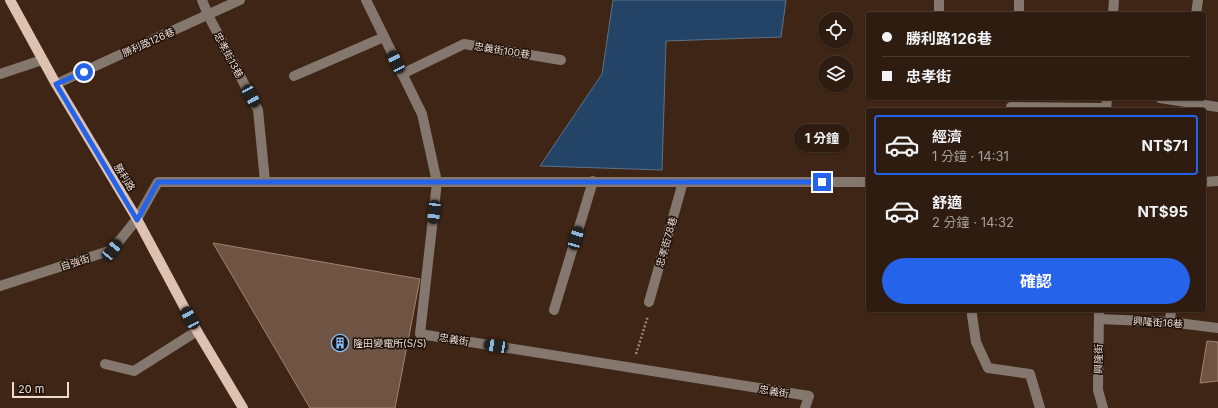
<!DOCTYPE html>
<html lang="zh-TW">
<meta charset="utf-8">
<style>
:root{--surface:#2e1c10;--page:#362519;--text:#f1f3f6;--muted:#a7a19f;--line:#493a30;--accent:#2563eb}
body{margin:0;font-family:Inter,"Noto Sans TC",sans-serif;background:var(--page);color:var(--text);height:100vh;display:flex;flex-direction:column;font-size:15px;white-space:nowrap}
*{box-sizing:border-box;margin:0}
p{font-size:13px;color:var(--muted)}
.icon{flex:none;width:22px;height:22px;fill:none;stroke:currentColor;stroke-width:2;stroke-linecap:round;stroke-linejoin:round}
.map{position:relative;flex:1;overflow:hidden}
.details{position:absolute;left:866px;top:108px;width:340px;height:204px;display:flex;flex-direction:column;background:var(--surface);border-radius:4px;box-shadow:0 1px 3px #0004,0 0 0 1px var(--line)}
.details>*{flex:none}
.guide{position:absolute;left:866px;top:12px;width:340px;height:88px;border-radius:4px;box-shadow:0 1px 3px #0004,0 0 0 1px var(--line);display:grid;align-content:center;height:88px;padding:0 16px;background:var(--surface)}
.fabs{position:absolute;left:818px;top:12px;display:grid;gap:8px}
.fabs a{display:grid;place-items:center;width:36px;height:36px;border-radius:50%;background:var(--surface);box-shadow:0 1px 3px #0004,0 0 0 1px var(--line);font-size:20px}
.scale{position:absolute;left:12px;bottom:10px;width:57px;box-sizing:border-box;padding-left:4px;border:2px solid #ebdad0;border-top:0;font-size:11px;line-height:14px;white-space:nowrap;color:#ebdad0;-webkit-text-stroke:3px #1d110a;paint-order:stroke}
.end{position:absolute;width:18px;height:18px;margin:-9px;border:5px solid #2563eb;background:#fff;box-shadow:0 0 0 2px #fff}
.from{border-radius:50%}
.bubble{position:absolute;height:28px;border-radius:14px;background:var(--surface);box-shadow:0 1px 3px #0004,0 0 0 1px var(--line);font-size:13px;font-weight:700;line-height:28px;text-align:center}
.car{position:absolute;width:12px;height:24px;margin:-12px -6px;border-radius:5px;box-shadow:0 0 3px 1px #0007;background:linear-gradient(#222 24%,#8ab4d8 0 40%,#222 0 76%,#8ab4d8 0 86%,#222 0)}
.guide b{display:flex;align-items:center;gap:14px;height:38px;font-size:15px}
.guide b+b{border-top:1px solid var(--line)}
.guide i{width:10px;height:10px;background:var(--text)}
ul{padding:7px 0 0;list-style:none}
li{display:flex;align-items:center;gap:12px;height:60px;margin:0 8px 6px;padding:0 8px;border:2px solid transparent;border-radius:4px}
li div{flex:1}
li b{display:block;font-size:15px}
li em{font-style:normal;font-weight:700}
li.on{border-color:var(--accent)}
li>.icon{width:36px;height:36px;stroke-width:1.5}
.button{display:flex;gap:8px;margin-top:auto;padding:8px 16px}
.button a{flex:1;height:46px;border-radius:24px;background:var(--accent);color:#fff;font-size:16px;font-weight:700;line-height:46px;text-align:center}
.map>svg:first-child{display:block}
.water{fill:#234467;stroke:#5f7186}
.building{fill:#705443;stroke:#a18270}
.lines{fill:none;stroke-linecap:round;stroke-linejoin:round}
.path{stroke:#9b8679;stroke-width:2.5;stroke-dasharray:2 2;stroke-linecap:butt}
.minor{stroke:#84776e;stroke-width:10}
.major{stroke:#ddc1b1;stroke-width:10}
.route{stroke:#2563eb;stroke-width:5}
.labels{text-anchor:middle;stroke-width:3;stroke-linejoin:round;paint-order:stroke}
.street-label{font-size:10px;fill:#ebdad0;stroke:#1d110a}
.poi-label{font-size:10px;fill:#ebdad0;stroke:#1d110a;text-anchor:start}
</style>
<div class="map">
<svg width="1218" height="408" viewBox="0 0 1218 408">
<rect width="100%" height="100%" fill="#3e2515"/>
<path class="water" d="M613,0H786L781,37L666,41L662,170L540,166L602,74Z"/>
<g class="building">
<path d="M213,243L420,279L395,408H310Z"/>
<path d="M1207,341L1218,342V381L1200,383Z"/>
</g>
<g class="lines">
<path class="path" d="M636,354L648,316"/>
<g class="minor">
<path d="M202,0L208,15L258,110L265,181"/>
<path d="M366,0L422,114L437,182L420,334L809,396L805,408"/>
<path d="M939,14V0"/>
<path d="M1019,14V0"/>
<path d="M1113,14L1114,0"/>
<path d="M1196,14L1198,0"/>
<path d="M0,74L42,60"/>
<path d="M402,74L464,44L561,60"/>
<path d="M294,76L384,37"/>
<path d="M56,84L240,0"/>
<path d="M1160,98L1218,107"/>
<path d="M1011,110V107L1106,108"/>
<path d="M1106,110L1107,98"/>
<path d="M1204,182L1218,181"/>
<path d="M0,286L112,250L137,219L158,182H868"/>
<path d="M649,302L683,182"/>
<path d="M554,310L593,181"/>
<path d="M972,310V315L976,342L988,368L1030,374L1040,408"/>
<path d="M1099,310L1098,390L1103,408"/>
<path d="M1099,319L1170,322L1218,328"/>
<path d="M1170,322L1171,310"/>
<path d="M105,364L134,371L197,331"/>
</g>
<path class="major" d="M10,0L56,84L137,219L197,331L243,408"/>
</g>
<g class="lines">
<path class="route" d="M84,72L56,84L137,220L158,182H822"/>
</g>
<defs>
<symbol id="building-ring" viewBox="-11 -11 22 22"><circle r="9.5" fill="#1d110a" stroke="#83bcfb" stroke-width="1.5"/><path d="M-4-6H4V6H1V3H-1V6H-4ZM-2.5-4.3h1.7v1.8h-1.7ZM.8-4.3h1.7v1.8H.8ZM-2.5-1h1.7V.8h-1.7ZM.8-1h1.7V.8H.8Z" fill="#83bcfb"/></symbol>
</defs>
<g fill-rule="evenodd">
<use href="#building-ring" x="330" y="333" width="20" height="20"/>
</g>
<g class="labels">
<g class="street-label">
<text transform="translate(148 42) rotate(-24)" y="4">勝利路126巷</text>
<text transform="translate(502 50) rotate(9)" y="4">忠義街100巷</text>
<text transform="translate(229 55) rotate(62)" y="4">忠孝街13巷</text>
<text transform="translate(125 177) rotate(59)" y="4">勝利路</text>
<text transform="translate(666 242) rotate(-74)" y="4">忠孝街78巷</text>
<text transform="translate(75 262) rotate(-18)" y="4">自強街</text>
<text transform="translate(1158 322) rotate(4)" y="4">興隆街16巷</text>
<text transform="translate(454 339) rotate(9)" y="4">忠義街</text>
<text transform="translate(1098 359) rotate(-89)" y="4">興隆街</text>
<text transform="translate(774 391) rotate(9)" y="4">忠義街</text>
</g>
<g class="poi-label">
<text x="353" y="347">隆田變電所(S/S)</text>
</g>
</g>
</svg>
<div class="fabs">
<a><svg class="icon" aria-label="locate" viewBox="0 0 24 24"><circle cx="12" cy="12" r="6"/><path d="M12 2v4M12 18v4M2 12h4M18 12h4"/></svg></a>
<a><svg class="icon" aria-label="layers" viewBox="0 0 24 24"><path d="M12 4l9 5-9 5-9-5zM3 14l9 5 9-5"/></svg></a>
</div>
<div class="scale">20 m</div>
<i class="end from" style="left:84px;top:72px"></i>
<i class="end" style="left:822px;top:182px"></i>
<div class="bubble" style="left:794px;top:124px;width:56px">1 分鐘</div>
<i class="car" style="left:396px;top:62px;rotate:334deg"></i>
<i class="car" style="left:251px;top:96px;rotate:152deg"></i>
<i class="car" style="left:434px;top:212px;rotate:186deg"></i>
<i class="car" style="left:576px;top:238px;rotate:17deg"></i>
<i class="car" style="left:112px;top:250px;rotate:39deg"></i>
<i class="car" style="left:190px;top:318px;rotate:332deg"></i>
<i class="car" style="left:496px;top:346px;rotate:279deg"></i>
<div class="guide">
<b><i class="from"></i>勝利路126巷</b>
<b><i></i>忠孝街</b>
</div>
<section class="details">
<ul>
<li class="on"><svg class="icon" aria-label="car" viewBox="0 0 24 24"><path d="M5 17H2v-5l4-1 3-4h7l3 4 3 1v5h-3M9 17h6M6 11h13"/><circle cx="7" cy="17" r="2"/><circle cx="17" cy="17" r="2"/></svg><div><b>經濟</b><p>1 分鐘 · 14:31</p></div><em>NT$71</em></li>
<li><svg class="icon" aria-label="car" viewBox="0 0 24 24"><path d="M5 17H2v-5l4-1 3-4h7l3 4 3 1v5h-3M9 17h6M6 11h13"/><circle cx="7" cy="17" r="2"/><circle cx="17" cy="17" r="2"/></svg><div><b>舒適</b><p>2 分鐘 · 14:32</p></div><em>NT$95</em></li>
</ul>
<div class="button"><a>確認</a></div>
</section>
</div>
